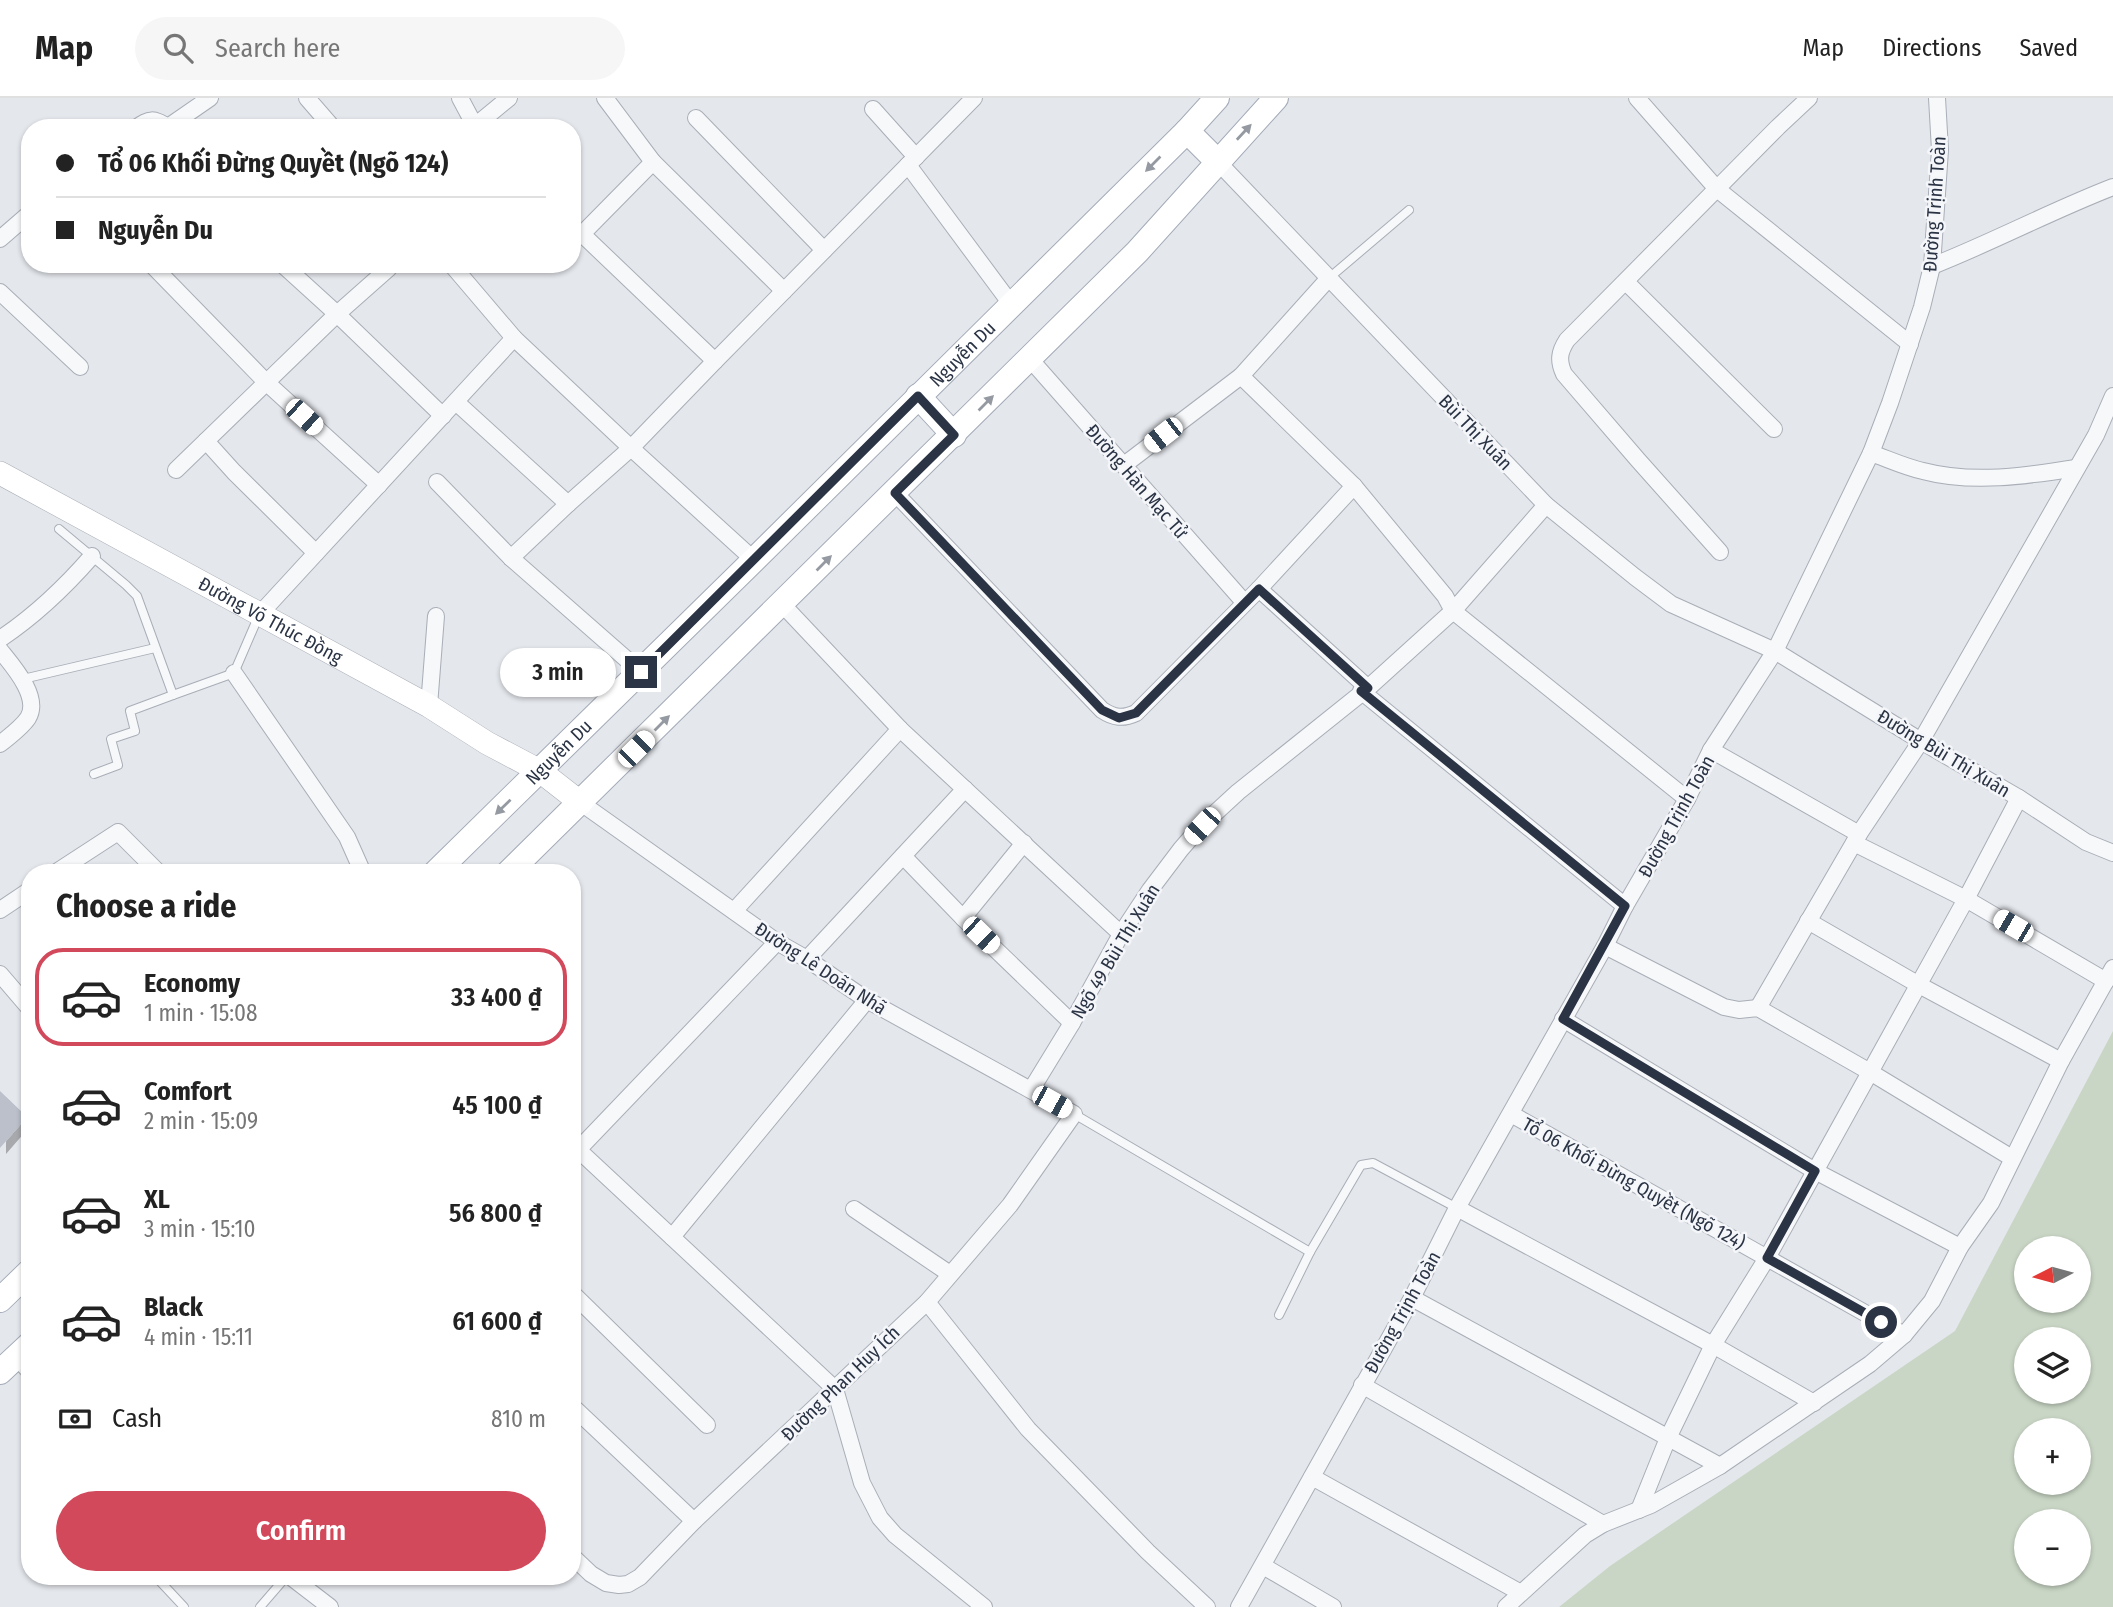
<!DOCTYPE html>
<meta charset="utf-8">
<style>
:root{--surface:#fff;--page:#f6f6f6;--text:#222;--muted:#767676;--line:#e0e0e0;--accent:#d1495b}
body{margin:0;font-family:"Fira Sans Condensed",sans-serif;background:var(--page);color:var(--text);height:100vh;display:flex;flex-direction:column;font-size:26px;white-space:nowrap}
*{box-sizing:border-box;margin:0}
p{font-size:23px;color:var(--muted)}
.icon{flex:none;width:38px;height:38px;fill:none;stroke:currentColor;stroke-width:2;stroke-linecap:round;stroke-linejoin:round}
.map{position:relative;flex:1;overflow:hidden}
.details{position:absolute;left:21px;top:766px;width:560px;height:721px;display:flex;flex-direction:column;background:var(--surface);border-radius:28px;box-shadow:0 2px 5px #0004}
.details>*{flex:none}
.top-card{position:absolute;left:21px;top:21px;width:560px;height:154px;border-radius:28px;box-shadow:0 2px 5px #0004;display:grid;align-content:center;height:154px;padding:0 35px;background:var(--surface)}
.needle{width:46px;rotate:264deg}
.controls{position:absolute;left:2014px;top:1138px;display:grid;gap:14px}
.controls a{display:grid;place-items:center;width:77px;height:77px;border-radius:50%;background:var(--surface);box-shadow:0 2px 5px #0004;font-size:35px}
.end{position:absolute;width:32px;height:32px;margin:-16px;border:9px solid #2b3445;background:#fff;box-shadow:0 0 0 4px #fff}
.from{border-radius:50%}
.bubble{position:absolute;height:49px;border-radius:24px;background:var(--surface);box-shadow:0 2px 5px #0004;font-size:23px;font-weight:600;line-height:49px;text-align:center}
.car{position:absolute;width:21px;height:42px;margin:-21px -10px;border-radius:9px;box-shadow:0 0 5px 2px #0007;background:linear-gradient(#fff 24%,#345 0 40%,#fff 0 76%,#345 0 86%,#fff 0)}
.top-card b{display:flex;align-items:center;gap:24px;height:66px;font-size:26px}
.top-card b+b{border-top:2px solid var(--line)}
.top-card i{width:18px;height:18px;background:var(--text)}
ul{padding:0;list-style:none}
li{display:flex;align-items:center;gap:21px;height:98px;margin:0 14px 10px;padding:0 21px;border:4px solid transparent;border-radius:28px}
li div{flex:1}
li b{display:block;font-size:26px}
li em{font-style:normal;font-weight:600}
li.active{border-color:var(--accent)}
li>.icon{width:63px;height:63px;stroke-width:1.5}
h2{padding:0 35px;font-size:32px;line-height:84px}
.pay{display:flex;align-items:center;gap:18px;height:77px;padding:0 35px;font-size:26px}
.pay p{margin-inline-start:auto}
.cta{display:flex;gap:14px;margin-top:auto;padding:14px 35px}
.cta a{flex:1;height:80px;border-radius:42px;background:var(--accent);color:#fff;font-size:28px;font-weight:600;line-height:80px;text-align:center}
header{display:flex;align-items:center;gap:42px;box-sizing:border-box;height:98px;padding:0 35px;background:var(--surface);border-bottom:2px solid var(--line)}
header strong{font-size:33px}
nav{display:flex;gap:38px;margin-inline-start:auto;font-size:24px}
.search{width:490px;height:63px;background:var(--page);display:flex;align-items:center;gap:18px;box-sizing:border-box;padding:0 24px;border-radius:38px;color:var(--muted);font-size:26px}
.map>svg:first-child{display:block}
.green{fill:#c9d6c5;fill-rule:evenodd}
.building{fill:#bbc0ca;filter:url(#shadow)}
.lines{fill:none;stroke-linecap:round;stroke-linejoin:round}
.lane-casing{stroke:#a9aeb7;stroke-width:10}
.street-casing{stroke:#a9aeb7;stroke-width:18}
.secondary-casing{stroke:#a9aeb7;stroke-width:24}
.primary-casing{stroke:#a3abb8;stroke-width:26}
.lane{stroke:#f7f8fa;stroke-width:8}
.street{stroke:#f7f8fa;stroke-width:16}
.secondary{stroke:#fff;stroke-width:23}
.primary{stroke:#fff;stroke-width:24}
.oneway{fill:#959aa2}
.route{stroke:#2b3445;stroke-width:9}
.labels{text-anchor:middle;stroke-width:5;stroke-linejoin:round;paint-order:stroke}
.street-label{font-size:19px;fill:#2b3445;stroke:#f4f6f9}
</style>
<header>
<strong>Map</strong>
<div class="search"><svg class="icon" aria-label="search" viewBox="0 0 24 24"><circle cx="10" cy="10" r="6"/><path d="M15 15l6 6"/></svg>Search here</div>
<nav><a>Map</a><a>Directions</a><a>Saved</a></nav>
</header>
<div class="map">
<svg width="2113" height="1509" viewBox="0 0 2113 1509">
<defs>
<filter id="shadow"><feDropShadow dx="6" dy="6" stdDeviation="0" flood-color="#0004"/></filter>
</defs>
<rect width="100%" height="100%" fill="#e4e7ec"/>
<path class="green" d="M2113,933V1509H1559L1610,1468L1955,1233ZM2026,1150H2079V1202H2026ZM2026,1241H2079V1293H2026ZM2026,1332H2079V1384H2026ZM2026,1423H2079V1475H2026Z"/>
<path class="building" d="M0,993L27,1019L0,1050Z"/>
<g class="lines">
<defs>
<g id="lane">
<path d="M1329,180L1409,112"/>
<path d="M59,431L126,487L137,498L173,597L234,575L259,517"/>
<path d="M23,581L155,550"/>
<path d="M94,676L118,667L111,641L135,633L130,613L173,597"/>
<path d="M1074,1016L1310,1154"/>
<path d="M1279,1217L1310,1154L1361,1067L1373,1065L1457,1110"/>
<path d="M156,1479L184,1509"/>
<path d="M260,1509L286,1479"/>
</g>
<g id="street">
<path d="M307,0L333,30"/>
<path d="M460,0L476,30"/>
<path d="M605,0L653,64L784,193"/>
<path d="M1637,0L1717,91L1910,246"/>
<path d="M873,11L916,59"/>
<path d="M696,20L824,152"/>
<path d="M475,28L509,0"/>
<path d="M136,30C151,20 152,20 168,29L210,0"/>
<path d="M1217,63L1546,407L1635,479L1671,506L1775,553L1921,643L2019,700L2086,744L2113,755"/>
<path d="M908,67L1011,206"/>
<path d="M582,136L715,263"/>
<path d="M574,137L582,136L653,64"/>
<path d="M0,141L30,115"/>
<path d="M151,166L267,285L379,387"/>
<path d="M282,166L337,216L443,318"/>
<path d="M451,166L514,240L631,350L754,462"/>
<path d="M1932,168C1993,144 2051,113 2113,89"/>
<path d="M1626,184L1774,331"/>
<path d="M0,194L80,269"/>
<path d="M1030,261L1244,504"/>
<path d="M1241,278L1354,388L1445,498L1453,513L1687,701"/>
<path d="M456,304L568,406L631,350L715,263L974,0"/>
<path d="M206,343L234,374L316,455"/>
<path d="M1871,355C1888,361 1905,369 1923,373C1972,386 2026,378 2076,370"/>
<path d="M1124,367L1241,278L1329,180"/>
<path d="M176,372L337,216L389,170V166"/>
<path d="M437,384L511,460L641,574"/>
<path d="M895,395L1102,612C1114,620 1123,621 1136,615L1259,491L1354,388"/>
<path d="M1720,454L1638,362L1564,276C1558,263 1559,254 1567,242L1778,29L1809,0"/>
<path d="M511,460L568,406"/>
<path d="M1259,491L1368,590"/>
<path d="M782,506L900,631L1121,836"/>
<path d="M259,517L514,240"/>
<path d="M0,541C33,519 65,489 92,458"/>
<path d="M0,552C12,567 41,599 28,620C22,629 9,639 0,646"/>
<path d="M234,575L347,739L363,775"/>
<path d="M1361,593L1625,808"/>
<path d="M429,608L436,518"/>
<path d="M1711,652L1859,736"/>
<path d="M1854,745L1966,801L2106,883"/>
<path d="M903,758L963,820L1072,925"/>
<path d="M55,775L118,734L159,775"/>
<path d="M0,812L30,792"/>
<path d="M734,813L900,631"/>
<path d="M963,820L1024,745"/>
<path d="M1808,823L1919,887L2061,963"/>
<path d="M1605,848L1724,909L1739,912L1758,910L1870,974L2012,1060"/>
<path d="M807,861L965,691"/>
<path d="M0,876L30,911"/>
<path d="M1758,910L1859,736L1921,643L2096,337L2113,298"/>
<path d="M1563,921L1815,1073L1960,1149"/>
<path d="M1031,992L1072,925L1121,836L1150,792L1181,751L1201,728L1238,694L1368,590L1453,513L1546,407"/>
<path d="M1511,1016L1904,1237"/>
<path d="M572,1046L835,1291L862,1385L880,1420L895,1437L984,1509"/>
<path d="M573,1057L777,844"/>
<path d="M1457,1110L1713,1247L1814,1305"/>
<path d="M854,1111L950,1176"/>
<path d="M672,1139L867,902"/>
<path d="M572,1195L707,1327"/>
<path d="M1412,1200L1720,1368"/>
<path d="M927,1204L1028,1331L1148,1454L1207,1509"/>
<path d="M17,1259L30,1274"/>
<path d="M1362,1287L1603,1426"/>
<path d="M572,1308L694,1423"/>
<path d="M1312,1379L1521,1495"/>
<path d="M1639,1412L1668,1340L1713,1247L1767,1160L1966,801L2019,700"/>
<path d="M572,1458L591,1476L606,1485L619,1487L628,1486L640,1479L694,1423L927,1204L1010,1107L1074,1016L867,902L807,861L777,844L581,705"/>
<path d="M1263,1468L1333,1509"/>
<path d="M291,1479L330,1509"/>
<path d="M1239,1509L1412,1200L1457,1110L1605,848L1625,808L1687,701L1711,652L1775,553L1871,355L1890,305L1922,209L1932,168L1940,52L1937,0"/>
<path d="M1506,1509L1585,1437L1603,1426L1651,1407L1720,1368L1870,1266L1904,1237L1932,1203L1960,1149L1991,1105L2061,963L2113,870"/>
</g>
<g id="secondary">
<path id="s1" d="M0,375L429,608L487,645L540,673L581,705"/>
</g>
<g id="primary">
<path d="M1187,33L1217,63"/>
<path d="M918,298L954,337"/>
<path id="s2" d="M435,775L754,462L1187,33L1217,0"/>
<path d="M508,775L1137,154L1276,0"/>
<path d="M0,1202L30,1173"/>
<path d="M0,1274L30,1246"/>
</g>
</defs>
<use href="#lane" class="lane-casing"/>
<use href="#street" class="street-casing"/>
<use href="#secondary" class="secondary-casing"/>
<use href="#primary" class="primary-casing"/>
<use href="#lane" class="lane"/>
<use href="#street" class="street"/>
<use href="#secondary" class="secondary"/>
<use href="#primary" class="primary"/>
</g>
<defs><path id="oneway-solid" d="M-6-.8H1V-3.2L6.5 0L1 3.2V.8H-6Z" transform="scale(1.75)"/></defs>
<g class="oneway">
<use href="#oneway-solid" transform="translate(1244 34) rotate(-47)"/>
<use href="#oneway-solid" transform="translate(1153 66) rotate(135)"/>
<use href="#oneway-solid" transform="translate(986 305) rotate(-45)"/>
<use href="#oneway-solid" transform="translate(824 465) rotate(-45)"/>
<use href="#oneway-solid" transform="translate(662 625) rotate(-45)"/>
<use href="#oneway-solid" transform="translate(503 709) rotate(136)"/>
</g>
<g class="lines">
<path class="route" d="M641,574L918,298L954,337L895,395L1102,612L1119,620L1136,615L1259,491L1368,590L1361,593L1625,808L1563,921L1815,1073L1767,1160L1881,1224"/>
</g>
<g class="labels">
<g class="street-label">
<text transform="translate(1934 106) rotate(-86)" y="7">Đường Trịnh Toàn</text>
<text dy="7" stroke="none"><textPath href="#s2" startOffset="740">Nguyễn Du</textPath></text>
<text transform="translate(1476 334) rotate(46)" y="7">Bùi Thị Xuân</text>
<text transform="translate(1137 383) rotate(49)" y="7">Đường Hàn Mạc Tử</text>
<text dy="7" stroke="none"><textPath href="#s1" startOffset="308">Đường Võ Thúc Đồng</textPath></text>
<text dy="7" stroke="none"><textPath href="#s2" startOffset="173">Nguyễn Du</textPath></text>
<text transform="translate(1944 655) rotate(31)" y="7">Đường Bùi Thị Xuân</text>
<text transform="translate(1676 718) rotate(-61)" y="7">Đường Trịnh Toàn</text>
<text transform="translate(1115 853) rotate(-59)" y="7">Ngõ 49 Bùi Thị Xuân</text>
<text transform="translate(821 870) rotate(33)" y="7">Đường Lê Doãn Nhã</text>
<text transform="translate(1634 1085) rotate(29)" y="7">Tổ 06 Khối Đừng Quyềt (Ngõ 124)</text>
<text transform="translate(1402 1214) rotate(-61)" y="7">Đường Trịnh Toàn</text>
<text transform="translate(840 1285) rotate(-44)" y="7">Đường Phan Huy Ích</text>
</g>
</g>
</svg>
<div class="controls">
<a><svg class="needle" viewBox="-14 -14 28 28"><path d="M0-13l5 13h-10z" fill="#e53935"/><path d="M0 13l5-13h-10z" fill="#767676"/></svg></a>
<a><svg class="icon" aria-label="layers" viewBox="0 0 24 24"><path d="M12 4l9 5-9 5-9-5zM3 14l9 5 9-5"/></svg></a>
<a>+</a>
<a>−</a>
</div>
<i class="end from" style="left:1881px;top:1224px"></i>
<i class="end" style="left:641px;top:574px"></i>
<div class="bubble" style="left:500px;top:550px;width:116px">3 min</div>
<i class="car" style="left:304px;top:319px;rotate:132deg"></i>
<i class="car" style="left:1163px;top:337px;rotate:232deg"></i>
<i class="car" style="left:636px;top:651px;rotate:45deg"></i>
<i class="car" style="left:1202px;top:728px;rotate:223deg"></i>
<i class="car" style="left:2013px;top:828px;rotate:300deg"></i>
<i class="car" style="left:981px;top:837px;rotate:134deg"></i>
<i class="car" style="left:1052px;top:1004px;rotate:119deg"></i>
<div class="top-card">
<b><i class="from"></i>Tổ 06 Khối Đừng Quyềt (Ngõ 124)</b>
<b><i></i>Nguyễn Du</b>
</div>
<section class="details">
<h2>Choose a ride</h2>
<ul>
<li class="active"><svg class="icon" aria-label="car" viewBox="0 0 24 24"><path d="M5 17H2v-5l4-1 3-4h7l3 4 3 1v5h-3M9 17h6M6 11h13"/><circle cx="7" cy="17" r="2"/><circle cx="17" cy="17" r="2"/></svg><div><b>Economy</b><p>1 min · 15:08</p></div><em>33 400 ₫</em></li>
<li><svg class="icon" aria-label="car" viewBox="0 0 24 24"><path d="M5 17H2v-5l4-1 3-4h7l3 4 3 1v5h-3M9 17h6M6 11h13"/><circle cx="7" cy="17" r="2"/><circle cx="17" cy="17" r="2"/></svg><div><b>Comfort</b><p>2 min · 15:09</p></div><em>45 100 ₫</em></li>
<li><svg class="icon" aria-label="car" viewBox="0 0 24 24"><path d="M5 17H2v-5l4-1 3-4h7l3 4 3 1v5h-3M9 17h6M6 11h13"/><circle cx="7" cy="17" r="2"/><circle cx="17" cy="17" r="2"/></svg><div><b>XL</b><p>3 min · 15:10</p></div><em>56 800 ₫</em></li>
<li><svg class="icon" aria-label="car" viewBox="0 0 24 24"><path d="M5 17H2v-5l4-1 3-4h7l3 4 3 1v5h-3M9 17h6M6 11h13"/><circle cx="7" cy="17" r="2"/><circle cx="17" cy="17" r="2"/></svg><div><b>Black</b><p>4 min · 15:11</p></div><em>61 600 ₫</em></li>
</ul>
<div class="pay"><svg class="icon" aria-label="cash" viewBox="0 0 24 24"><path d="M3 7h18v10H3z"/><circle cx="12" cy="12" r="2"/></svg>Cash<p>810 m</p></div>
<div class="cta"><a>Confirm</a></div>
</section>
</div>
